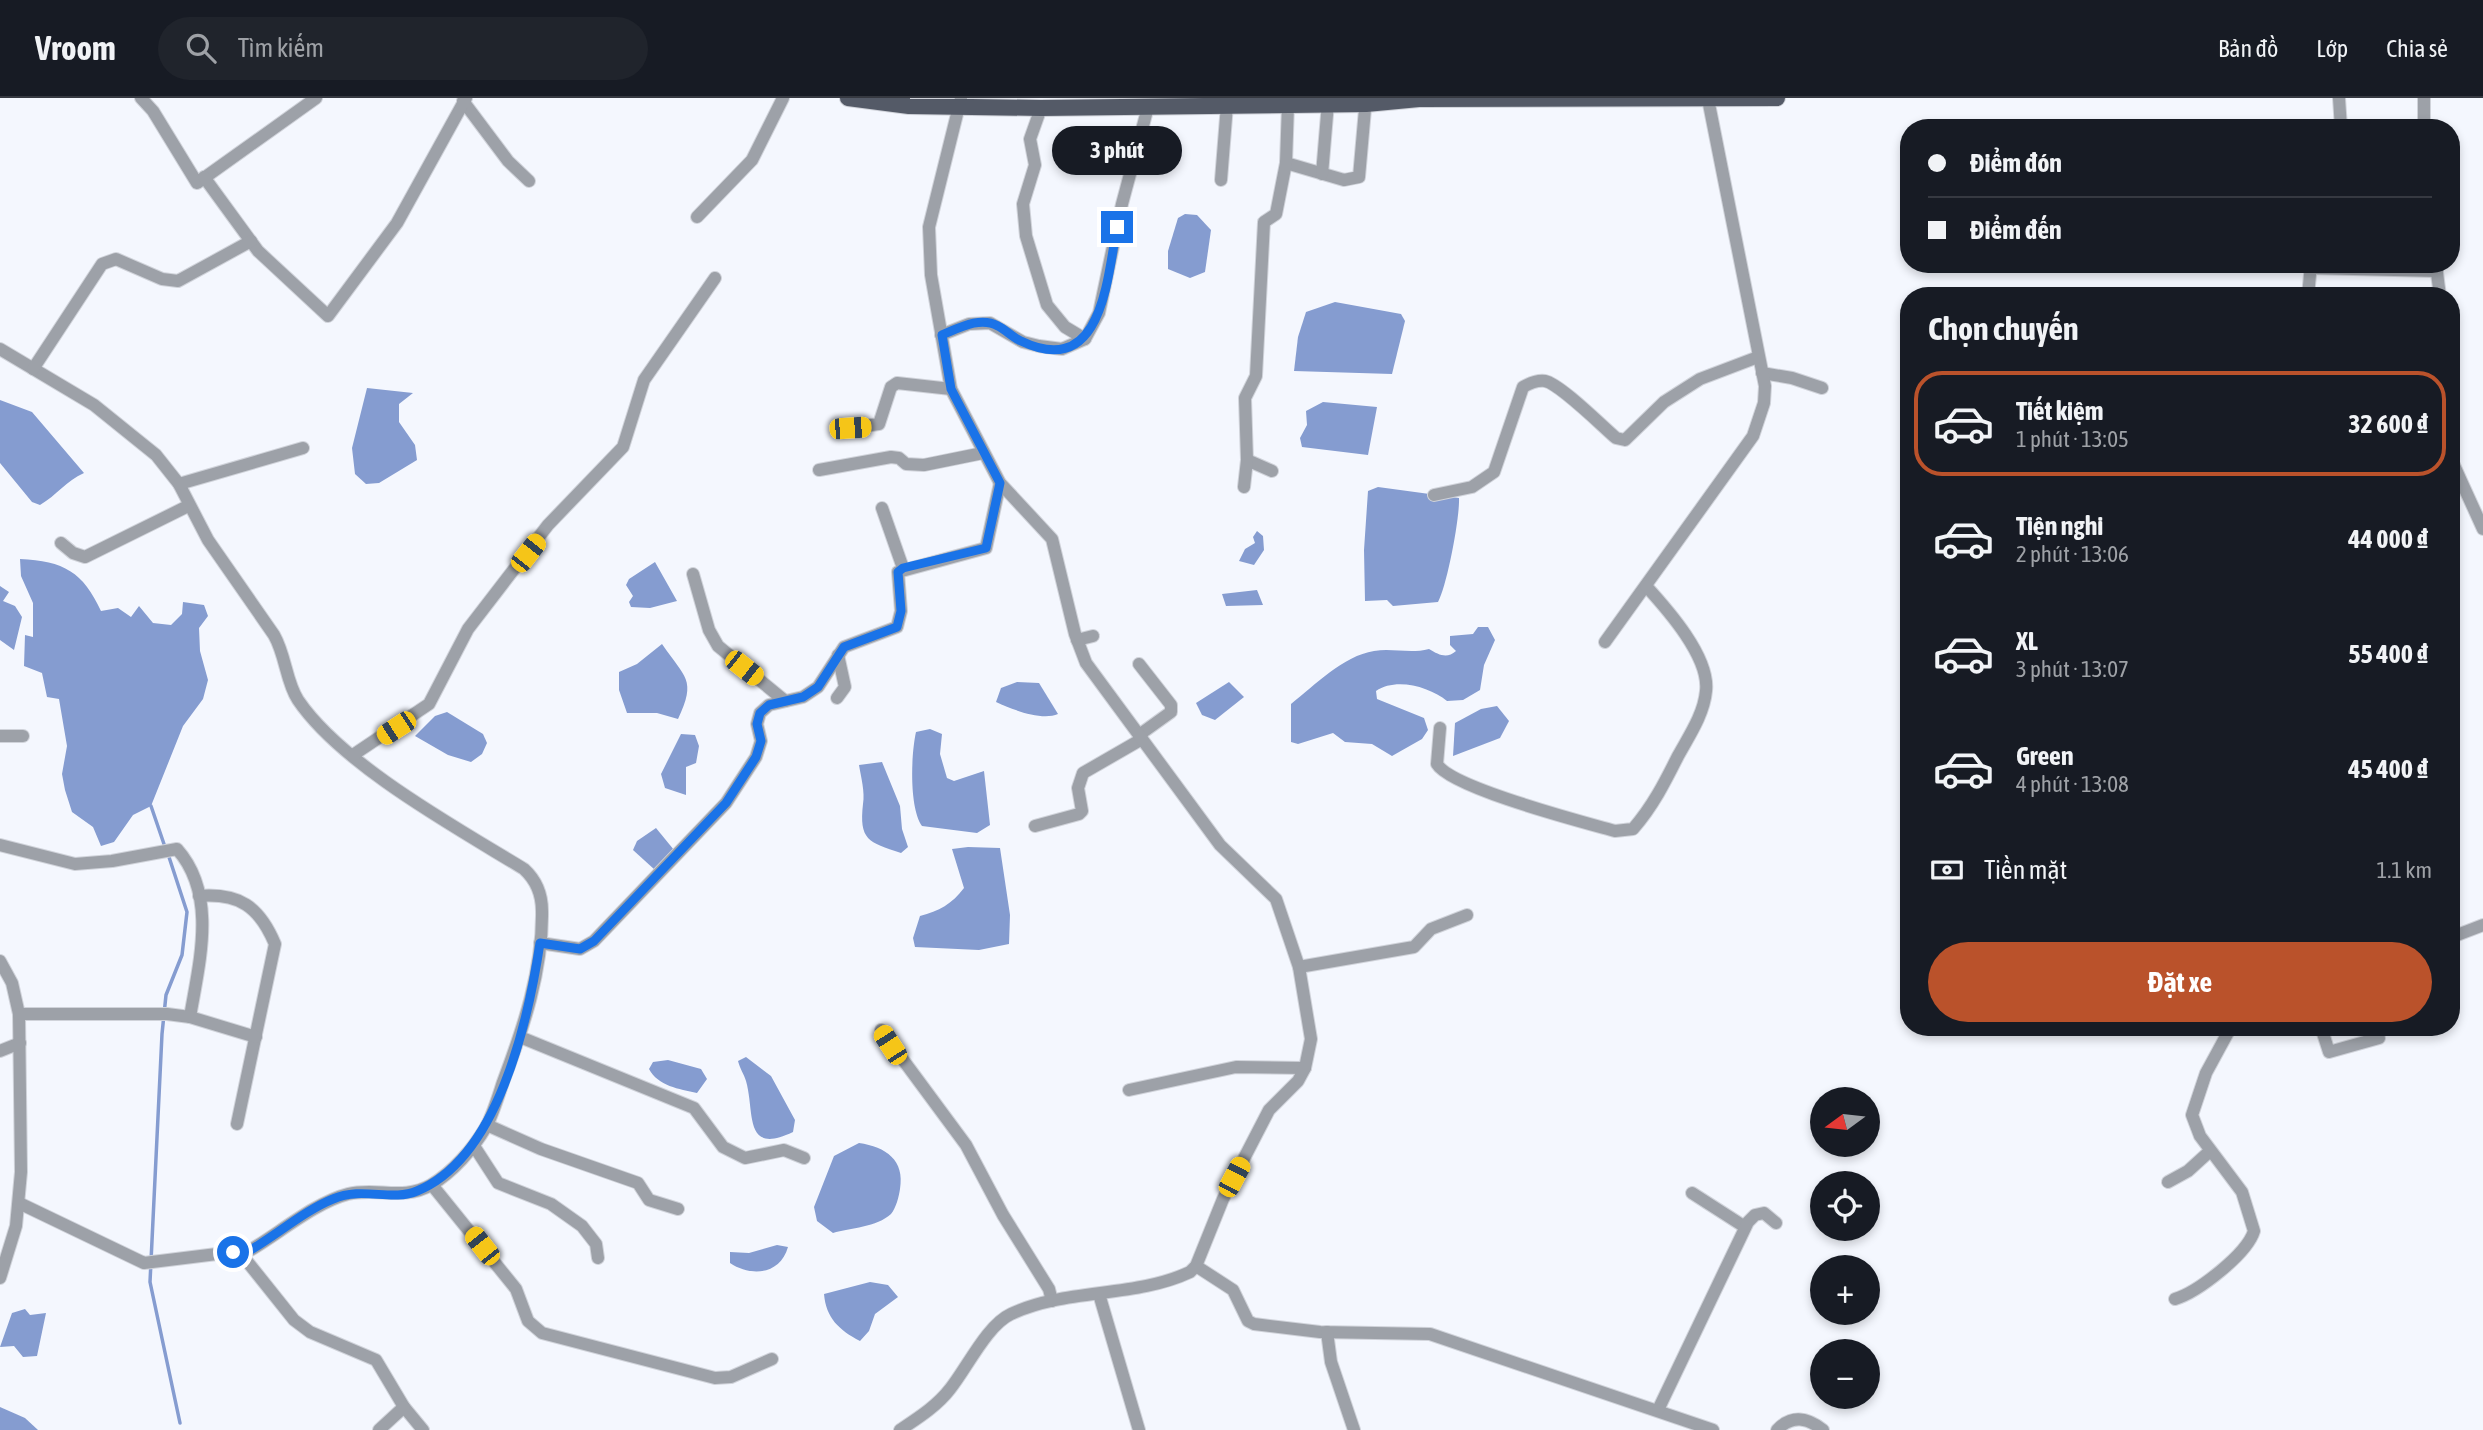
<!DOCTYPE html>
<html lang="vi">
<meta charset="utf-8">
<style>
:root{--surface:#171b24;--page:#20242c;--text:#f1f3f6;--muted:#9ea1a6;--line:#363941;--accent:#ba522b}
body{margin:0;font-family:"Asap Condensed",sans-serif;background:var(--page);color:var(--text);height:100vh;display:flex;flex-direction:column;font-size:26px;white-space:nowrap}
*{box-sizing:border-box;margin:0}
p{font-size:23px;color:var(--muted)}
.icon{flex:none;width:38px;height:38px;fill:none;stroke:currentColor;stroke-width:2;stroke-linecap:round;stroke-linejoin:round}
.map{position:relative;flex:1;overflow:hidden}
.details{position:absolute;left:1900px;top:189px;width:560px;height:749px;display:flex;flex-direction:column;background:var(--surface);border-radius:28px;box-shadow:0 4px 10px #0003}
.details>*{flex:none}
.hud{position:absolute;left:1900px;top:21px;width:560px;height:154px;border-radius:28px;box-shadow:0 4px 10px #0003;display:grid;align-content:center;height:154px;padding:0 28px;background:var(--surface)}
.needle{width:46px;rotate:255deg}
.buttons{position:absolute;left:1810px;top:989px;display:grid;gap:14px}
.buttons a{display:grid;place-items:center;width:70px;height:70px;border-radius:50%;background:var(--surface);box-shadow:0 4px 10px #0003;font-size:35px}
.end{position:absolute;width:32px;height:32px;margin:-16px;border:9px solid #1a73e8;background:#fff;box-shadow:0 0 0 4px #fff}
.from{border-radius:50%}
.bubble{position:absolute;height:49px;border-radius:24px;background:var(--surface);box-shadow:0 4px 10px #0003;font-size:23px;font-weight:700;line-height:49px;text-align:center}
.car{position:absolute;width:21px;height:42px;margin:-21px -10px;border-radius:9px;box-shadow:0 0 5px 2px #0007;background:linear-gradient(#f5c518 24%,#345 0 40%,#f5c518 0 76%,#345 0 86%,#f5c518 0)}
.hud b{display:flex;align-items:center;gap:24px;height:66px;font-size:26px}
.hud b+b{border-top:2px solid var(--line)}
.hud i{width:18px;height:18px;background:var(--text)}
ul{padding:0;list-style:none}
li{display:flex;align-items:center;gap:21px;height:105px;margin:0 14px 10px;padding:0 14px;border:4px solid transparent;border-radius:28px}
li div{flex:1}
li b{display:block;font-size:26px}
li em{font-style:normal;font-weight:700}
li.active{border-color:var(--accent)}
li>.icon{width:63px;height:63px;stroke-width:1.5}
h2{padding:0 28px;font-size:32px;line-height:84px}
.pay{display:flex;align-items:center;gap:18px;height:77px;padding:0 28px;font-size:26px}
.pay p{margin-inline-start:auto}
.button{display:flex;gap:14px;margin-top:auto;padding:14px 28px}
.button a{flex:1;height:80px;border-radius:42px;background:var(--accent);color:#fff;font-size:28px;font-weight:700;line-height:80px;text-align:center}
header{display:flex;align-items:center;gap:42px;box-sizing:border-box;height:98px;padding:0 35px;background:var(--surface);border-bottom:2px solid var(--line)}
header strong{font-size:33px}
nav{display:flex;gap:38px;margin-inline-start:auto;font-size:24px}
.search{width:490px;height:63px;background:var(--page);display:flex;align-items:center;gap:18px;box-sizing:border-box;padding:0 24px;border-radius:38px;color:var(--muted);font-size:26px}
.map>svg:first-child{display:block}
.water{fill:#859cd0}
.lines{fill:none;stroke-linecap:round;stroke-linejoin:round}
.stream{stroke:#859cd0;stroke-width:3.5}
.minor-casing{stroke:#d0d3da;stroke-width:14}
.major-casing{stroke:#d0d3da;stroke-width:18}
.minor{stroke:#9da1a8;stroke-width:12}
.major{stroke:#545a67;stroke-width:16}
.route{stroke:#1a73e8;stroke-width:9}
</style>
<header>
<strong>Vroom</strong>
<div class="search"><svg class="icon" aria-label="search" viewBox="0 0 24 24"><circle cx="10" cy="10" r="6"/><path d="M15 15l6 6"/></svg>Tìm kiếm</div>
<nav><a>Bản đồ</a><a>Lớp</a><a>Chia sẻ</a></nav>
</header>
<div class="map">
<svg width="2483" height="1332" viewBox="0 0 2483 1332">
<rect width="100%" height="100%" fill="#f4f7fe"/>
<g class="water">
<path d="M1185,116L1197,117L1211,132L1205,174L1190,180L1168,171V153L1178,120Z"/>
<path d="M1335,204L1401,216L1405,223L1392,276L1294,273L1298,239L1306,214Z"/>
<path d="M367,290L413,295L399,306V324L415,347L417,362L379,385L366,386L355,376L352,350Z"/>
<path d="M0,302L32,314L84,375C66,383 57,397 40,407L32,404L0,365Z"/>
<path d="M1323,304L1377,309L1368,357L1302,349L1300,340L1307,327L1306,313Z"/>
<path d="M1378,389L1459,400C1460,419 1447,488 1438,504L1393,508L1387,502L1365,503L1364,452L1368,393Z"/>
<path d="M1257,433L1263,438L1264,452L1254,467L1239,463L1245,451L1255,445L1253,439Z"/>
<path d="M20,461C64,463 83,474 101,513L118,510L131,519L139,508L153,525L171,527L182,516L183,504L204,507L208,518L199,530L200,553L208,582L203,601L183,628L151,708L133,717L114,744L101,748L93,729L72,714L65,692L62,676L67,648L59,601L47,599L42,575L24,568L25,537L33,539V505L21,478Z"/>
<path d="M655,464L677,503L650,510L631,509L629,504L633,498L626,487L629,481Z"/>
<path d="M0,488L9,494L3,503L15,508L22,519L14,552L0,542Z"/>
<path d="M1257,492L1263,507L1226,508L1222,496Z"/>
<path d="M1478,529H1488L1495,542L1484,567L1480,592L1463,602L1447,603C1430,589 1396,579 1376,593L1377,601L1424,620L1428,632L1422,641L1392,658L1372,646L1345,644L1333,635L1298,646L1291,644V606C1315,587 1343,558 1374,553C1393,550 1410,556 1429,551C1439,557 1447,561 1456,553L1450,547V538L1473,536Z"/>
<path d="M662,546C685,580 697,581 678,621L657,615H627L619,592V574L637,566Z"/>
<path d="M1017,584L1039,585L1058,616C1042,623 1013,612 996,604L1001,590Z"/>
<path d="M1229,584L1244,599L1215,622L1202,617L1196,605Z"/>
<path d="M1497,608L1509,623L1500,640L1453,658L1455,625L1481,611Z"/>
<path d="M447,614L483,636L487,645L482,656L471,664L448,657L415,638L435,618Z"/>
<path d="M930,631L942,636L940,656L947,680L954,683L984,673L990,727L977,735L922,728C909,710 911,656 916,634Z"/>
<path d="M681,636L695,637L699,648L696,665L686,669V697L665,690L661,676Z"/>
<path d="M882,664L900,708L902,731L908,749L901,755C868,744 859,742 863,706C865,694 861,679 859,667Z"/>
<path d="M656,730L674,752L655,772L633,752L637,743Z"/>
<path d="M968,749L1000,750L1010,817L1009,846L979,852L915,849L913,840L920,818C939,813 952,806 964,790L952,751Z"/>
<path d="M746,959L771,978L795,1022L793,1034C743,1058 755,1014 746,983C744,976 740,971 738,963Z"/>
<path d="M668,962L701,971L707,981L697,995C679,991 658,988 649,971L653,964Z"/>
<path d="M859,1045C886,1049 905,1062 900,1091C899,1098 896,1110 891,1116C877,1129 850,1130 833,1135L817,1123L814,1109L834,1058Z"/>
<path d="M777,1147L788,1149C780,1177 751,1179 730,1165V1154L749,1155Z"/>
<path d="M870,1184L888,1187L898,1199L875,1216L869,1233L860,1243C839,1232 826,1220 824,1196Z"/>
<path d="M25,1211L30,1217L46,1215L37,1258L23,1259L14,1248L0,1249L12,1215Z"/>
<path d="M0,1309L25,1320L38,1332H0Z"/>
</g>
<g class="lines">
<g class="stream">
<path d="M151,708L165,749"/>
<path d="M168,756L187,814L182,857L166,897L162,936L150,1184L180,1325"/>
</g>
<defs>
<g id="minor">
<path d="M141,0L153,13L197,85L316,0"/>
<path d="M2339,0L2341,30"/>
<path d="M463,3L508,63L529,83"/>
<path d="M1041,10L1030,41L1035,67L1023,106L1026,138L1047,207L1065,229L1085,241"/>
<path d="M2424,30V0"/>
<path d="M1286,65L1344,82L1359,79L1366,0"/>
<path d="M1322,76L1328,5"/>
<path d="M204,79L258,153L328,218L397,125L466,0"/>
<path d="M1221,82L1227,7"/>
<path d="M697,119L752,62L783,0"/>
<path d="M2436,167L2440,198"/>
<path d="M2311,170L2437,173"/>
<path d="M2308,198L2311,166"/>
<path d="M941,237L969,226L990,225L1023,244L1039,248L1062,251L1085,241L1099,215L1122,106L1148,9"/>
<path d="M0,251L94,307L156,357L179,386L208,442L274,537C286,558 286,584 298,602C342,667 457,730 524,771C536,782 542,796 542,813C543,872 523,931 503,984C498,999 493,1016 486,1029C473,1051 453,1074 431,1087C403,1103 377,1089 348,1096C313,1105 275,1139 242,1157"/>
<path d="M33,271L102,166L116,161L162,181L178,183L251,143"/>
<path d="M1762,275L1792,280L1822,290"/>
<path d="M850,330L879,326L891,289L897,285L951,291"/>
<path d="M1247,362L1272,373"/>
<path d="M2452,363L2483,431"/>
<path d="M819,372L891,359L899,360L906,366L924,367L983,355"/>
<path d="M179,386L303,350"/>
<path d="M1244,389L1247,362L1245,300L1256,278L1264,124L1276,116L1286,65L1288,7"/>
<path d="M1434,397L1472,389L1494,374L1523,289C1530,285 1537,282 1545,283C1560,286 1602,328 1616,340L1625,342L1664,304L1700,281L1758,259"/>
<path d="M882,410L903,470"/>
<path d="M61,445L73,455L85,459L188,408"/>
<path d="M693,476L709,532L718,548L785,603"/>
<path d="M1077,542L1093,538"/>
<path d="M1605,544L1753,338L1764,305L1765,288L1708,1"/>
<path d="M1139,566L1171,607V614L1139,637"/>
<path d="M837,600L845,589L838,557"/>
<path d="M1440,630L1437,666C1451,690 1583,724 1615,733L1633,731C1653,708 1665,684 1678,658C1689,638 1704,616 1706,593C1710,559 1667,511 1646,488"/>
<path d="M0,638H23"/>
<path d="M353,657L429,606L468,531L548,427L623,349L644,282L715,180"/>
<path d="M1035,728L1079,716L1082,713L1078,690L1083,675L1142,641"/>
<path d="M0,747L75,766L112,763L177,751C218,797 199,865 190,919"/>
<path d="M199,798C239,795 259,808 275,846L237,1026"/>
<path d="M2452,839L2483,827"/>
<path d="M540,845L580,851L594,843L726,705L756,659L761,643L757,626L760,615L769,607L803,599L818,589L844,549L897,529L901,513L898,474L986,450L1000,385"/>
<path d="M0,863L12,885L19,916L21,1074L16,1128L0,1180"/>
<path d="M1299,869L1414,849L1431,831L1467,817"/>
<path d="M19,916H167L190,919L256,939"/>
<path d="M2321,929L2329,954L2379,940"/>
<path d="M881,932L966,1047L1003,1117L1049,1191L1052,1203"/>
<path d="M520,939L694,1010L723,1049L745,1060L784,1052L804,1060"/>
<path d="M0,953L20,945"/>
<path d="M1129,992L1236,969L1305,970"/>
<path d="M487,1027L541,1051L638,1085L649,1102L678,1111"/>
<path d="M474,1048L498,1085L551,1106L582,1128L596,1146L598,1160"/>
<path d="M2168,1084L2188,1073L2210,1053"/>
<path d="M432,1087L516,1191L528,1223L542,1235L715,1280L731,1279L772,1261"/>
<path d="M1692,1095L1745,1129"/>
<path d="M19,1105L144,1165L233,1154L242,1157L294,1222L310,1234L376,1262L404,1309L423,1332"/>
<path d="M1196,1168L1233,1192L1248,1223L1254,1226L1320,1234L1430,1236L1713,1332"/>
<path d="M1099,1196L1139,1332"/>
<path d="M2175,1201C2198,1194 2247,1156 2254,1133L2242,1094L2200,1038L2192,1017L2206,975L2231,929"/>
<path d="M1327,1234L1331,1264L1354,1332"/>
<path d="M1658,1312L1748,1124L1755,1117L1764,1115L1776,1125"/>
<path d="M379,1332L404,1309"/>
<path d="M900,1332C918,1320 937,1308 950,1291C967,1270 987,1227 1011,1216C1066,1190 1135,1200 1190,1174L1196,1168L1223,1101L1269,1012L1298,983L1305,970L1311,941L1299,869L1276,801L1220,747L1086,565L1075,536L1052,441L1000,385L951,291L931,177L929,129L961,0"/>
<path d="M1777,1332C1792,1316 1808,1320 1823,1332"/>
</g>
<path id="major" d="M848,0L909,8L1041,10L1366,6L1419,1L1777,0"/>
</defs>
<use href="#minor" class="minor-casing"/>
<use href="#major" class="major-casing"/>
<use href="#minor" class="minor"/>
<use href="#major" class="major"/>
</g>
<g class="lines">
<path class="route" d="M233,1154L242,1157C272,1141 303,1113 333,1101C363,1088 391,1104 417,1093C498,1060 528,924 540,845L580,851L594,843L726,705L756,659L761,643L757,626L760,615L769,607L803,599L818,589L844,549L897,529L901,513L898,474L903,470L986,450L1000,385L951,291L942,237C959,230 980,218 998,228C1006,232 1012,239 1021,243C1102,282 1107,182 1117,129"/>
</g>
</svg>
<div class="buttons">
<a><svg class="needle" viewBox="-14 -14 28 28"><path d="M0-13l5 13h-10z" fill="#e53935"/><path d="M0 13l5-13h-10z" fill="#9ea1a6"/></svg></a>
<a><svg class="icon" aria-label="locate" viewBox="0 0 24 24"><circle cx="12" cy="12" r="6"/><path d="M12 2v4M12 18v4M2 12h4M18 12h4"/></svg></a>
<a>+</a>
<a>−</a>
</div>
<i class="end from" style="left:233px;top:1154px"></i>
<i class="end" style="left:1117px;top:129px"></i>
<div class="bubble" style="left:1052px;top:28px;width:130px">3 phút</div>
<i class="car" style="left:850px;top:330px;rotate:86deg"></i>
<i class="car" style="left:528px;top:455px;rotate:38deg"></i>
<i class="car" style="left:744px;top:570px;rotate:128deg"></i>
<i class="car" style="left:396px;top:630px;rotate:237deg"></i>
<i class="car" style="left:890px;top:947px;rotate:327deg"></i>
<i class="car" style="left:1234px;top:1079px;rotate:28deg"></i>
<i class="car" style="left:482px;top:1148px;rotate:322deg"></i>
<div class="hud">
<b><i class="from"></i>Điểm đón</b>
<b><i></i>Điểm đến</b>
</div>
<section class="details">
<h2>Chọn chuyến</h2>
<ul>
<li class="active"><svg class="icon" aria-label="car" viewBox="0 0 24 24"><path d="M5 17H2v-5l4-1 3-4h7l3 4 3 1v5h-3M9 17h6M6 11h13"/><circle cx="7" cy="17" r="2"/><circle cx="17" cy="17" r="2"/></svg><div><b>Tiết kiệm</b><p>1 phút · 13:05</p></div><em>32 600 ₫</em></li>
<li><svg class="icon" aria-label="car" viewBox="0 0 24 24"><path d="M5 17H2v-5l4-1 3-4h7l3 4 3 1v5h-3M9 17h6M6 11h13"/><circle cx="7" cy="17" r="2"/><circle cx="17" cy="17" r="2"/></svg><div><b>Tiện nghi</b><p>2 phút · 13:06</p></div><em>44 000 ₫</em></li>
<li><svg class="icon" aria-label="car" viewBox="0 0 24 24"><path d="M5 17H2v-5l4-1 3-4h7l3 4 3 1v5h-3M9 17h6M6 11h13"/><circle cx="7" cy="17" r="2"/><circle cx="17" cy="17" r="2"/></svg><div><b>XL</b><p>3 phút · 13:07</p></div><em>55 400 ₫</em></li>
<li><svg class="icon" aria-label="car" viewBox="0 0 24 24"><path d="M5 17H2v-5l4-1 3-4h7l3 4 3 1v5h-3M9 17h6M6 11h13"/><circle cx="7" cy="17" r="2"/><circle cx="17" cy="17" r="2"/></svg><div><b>Green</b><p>4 phút · 13:08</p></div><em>45 400 ₫</em></li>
</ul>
<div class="pay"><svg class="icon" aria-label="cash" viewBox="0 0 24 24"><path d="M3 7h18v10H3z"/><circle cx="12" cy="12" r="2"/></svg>Tiền mặt<p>1.1 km</p></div>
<div class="button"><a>Đặt xe</a></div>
</section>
</div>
